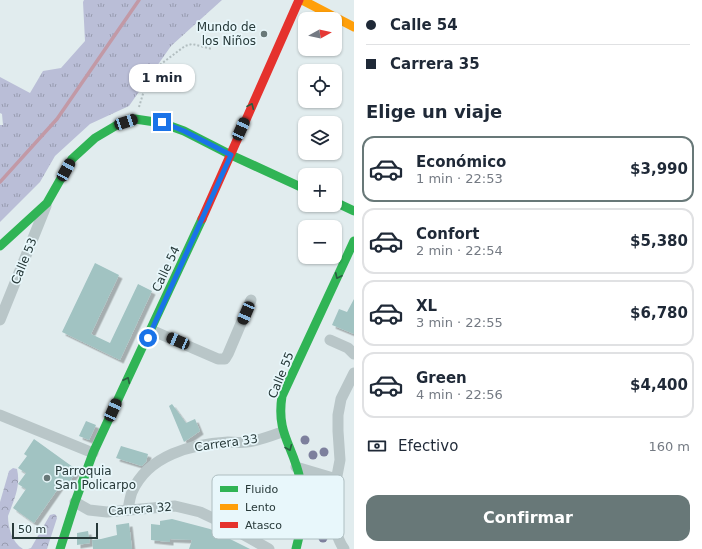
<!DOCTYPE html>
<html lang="es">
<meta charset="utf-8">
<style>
:root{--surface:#fff;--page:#f2f2f3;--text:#1f2937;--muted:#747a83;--line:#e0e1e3;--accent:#687878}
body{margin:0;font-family:"DejaVu Sans",sans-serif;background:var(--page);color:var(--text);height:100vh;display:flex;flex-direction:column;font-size:15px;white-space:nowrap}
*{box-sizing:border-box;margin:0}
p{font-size:13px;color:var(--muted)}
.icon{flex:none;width:22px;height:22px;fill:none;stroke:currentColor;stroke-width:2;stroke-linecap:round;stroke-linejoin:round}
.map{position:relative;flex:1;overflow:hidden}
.drawer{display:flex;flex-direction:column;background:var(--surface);width:348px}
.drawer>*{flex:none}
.hud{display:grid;align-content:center;height:88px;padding:0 12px;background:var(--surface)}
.needle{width:26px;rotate:82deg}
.fabs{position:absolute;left:298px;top:12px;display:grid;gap:8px}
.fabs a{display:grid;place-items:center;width:44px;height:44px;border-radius:8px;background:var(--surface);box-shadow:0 1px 3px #0004;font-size:20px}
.scale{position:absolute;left:12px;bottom:10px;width:86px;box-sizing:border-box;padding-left:4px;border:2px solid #273939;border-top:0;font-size:11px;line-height:14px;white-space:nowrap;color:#273939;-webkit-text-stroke:3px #e8f7fb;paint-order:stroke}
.end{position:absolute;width:18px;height:18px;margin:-9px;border:5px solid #1a73e8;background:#fff;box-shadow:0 0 0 2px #fff}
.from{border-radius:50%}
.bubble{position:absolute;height:28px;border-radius:12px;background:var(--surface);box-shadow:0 1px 3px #0004;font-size:13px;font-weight:600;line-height:28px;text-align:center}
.car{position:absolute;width:12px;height:24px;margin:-12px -6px;border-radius:5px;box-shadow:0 0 3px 1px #0007;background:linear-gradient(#222 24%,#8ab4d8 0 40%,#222 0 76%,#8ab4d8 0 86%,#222 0)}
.hud b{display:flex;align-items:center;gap:14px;height:38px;font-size:15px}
.hud b+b{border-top:1px solid var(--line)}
.hud i{width:10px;height:10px;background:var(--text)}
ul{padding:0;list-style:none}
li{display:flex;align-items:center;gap:12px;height:66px;margin:0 8px 6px;padding:0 4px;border:2px solid var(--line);border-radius:12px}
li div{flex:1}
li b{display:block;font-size:15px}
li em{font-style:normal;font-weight:600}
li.selected{border-color:var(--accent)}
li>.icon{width:36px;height:36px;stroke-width:1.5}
h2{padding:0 12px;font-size:18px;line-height:48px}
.pay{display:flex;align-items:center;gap:10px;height:44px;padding:0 12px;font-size:15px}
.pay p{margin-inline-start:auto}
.primary-button{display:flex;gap:8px;margin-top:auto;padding:8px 12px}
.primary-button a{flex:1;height:46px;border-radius:12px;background:var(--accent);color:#fff;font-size:16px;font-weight:600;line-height:46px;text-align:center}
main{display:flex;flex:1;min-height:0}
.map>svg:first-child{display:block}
.grass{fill:url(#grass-tufts)}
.forest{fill:url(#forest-crowns)}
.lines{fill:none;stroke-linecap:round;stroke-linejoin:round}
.stream{stroke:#c299a6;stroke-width:3.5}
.building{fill:#a1c3c2;filter:url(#shadow)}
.path{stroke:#b2bec0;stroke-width:2;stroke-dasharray:2 2;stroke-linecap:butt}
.street{stroke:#b9c6c8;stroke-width:11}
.fast{stroke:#30b455;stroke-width:9}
.slow{stroke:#ff9f0a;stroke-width:9}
.jam{stroke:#e5322d;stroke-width:9}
.tree{fill:#7d809d}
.oneway{stroke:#2a5e41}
.route{stroke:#1a73e8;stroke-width:5}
.poi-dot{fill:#687878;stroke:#e8f7fb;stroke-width:1.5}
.labels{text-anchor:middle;stroke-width:3.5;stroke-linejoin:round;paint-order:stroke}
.poi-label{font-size:12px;fill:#273939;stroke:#e8f7fb;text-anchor:end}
.street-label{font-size:12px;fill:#273939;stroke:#e8f7fb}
.key{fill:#e8f7fb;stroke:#aebec1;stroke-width:1}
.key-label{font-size:11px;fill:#273939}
</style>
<main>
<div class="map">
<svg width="354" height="549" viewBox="0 0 354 549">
<defs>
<pattern id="grass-tufts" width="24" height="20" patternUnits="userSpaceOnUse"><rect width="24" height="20" fill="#babed7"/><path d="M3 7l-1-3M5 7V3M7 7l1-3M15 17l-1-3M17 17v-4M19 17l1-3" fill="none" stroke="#979baf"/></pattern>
<pattern id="forest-crowns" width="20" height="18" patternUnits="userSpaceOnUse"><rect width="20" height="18" fill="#babed7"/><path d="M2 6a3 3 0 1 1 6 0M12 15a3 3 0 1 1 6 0" fill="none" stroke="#979baf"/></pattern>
<filter id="shadow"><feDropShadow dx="3.5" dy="3.5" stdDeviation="0" flood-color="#0004"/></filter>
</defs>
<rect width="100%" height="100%" fill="#e1ecee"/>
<path class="grass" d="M84,0H222L171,46L129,106L90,124L55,156L40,182L0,222V125H3L2,114L0,113V77L30,93L43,71L61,68L85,41L83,2Z"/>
<g class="forest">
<path d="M13,468L17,469C21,486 14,500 8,516C8,527 12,543 23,549H0V502L9,471Z"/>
<path d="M54,514L56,515L57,518L47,549H28L31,548L50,515Z"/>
</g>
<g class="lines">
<path class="stream" d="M0,182L57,119L139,0"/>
</g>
<g class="building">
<path d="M95,263L119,275L91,334L110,343L138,284L152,291L120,360L62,332Z"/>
<path d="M354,299V334L332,325L339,309L347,312Z"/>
<path d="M172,404L186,423L195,419L200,431L184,442L169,406Z"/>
<path d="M86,421L96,425L89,440L79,436Z"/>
<path d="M34,439L77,470L67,486L62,483L34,523L13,508L26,489L18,484L26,473L18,468L27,456L24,454Z"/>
<path d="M121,446L148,454L146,462L142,466L116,458Z"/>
<path d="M172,519L210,529L250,549H189L192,540L170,539V542L151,540V524L160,525V521Z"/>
<path d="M129,523L132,549H93L92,540L101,539L117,535L116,525Z"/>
<path d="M88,531L90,543L77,545V533Z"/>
</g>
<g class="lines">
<path class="path" d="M139,107L146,84L157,67L185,46L192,44L212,49"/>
<g class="street">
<path d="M0,320L46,206"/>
<path d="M151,330L218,359H225L228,354L251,300"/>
<path d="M330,340L348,348L354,354"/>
<path d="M0,415L93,453"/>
<path d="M296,467L333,478C342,487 335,496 335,506C334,522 335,536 344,549"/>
<path d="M336,481L340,460L338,431V415L341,399L354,373"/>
<path d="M75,502L89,510L107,512L175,506L200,512L219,521L269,549"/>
<path d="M128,510C129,504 130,497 132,492C148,455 192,444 228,442C234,442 241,443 247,442C258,441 271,436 282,432"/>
</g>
<g class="fast">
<path d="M335,202L354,211"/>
<path d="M0,246L47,203L72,159L95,138L117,125L135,119L162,123L184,131L231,155L305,189"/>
<path d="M60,549L75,502L93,453L202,219"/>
<path d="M296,549C302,527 305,501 300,479C293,445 276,434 282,396L354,241"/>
</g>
<path class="slow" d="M302,0L354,27"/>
<path class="jam" d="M202,219L299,0"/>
</g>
<g class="tree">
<circle cx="305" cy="440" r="4.5"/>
<circle cx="324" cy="452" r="4.5"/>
<circle cx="313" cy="455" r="4.5"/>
<circle cx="323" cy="538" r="4.5"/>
</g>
<defs><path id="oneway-chevron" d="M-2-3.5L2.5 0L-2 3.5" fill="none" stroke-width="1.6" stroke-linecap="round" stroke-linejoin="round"/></defs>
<g class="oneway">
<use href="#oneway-chevron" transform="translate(251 106) rotate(-66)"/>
<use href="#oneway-chevron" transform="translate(338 276) rotate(115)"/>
<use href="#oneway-chevron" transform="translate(127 380) rotate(-65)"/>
<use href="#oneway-chevron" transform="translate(289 448) rotate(67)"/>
</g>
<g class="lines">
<path class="route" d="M148,338L231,155L184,131L162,122"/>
</g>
<g class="poi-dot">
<circle cx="264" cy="34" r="4"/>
<circle cx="47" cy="478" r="4"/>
</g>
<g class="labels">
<g class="poi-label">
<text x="256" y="31">Mundo de<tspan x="256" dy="14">los Niños</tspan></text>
<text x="55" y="475" text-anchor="start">Parroquia<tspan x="55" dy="14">San Policarpo</tspan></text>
</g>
<g class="street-label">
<text transform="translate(24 261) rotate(-68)" y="4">Calle 53</text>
<text transform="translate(166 269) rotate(-65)" y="4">Calle 54</text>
<text transform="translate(281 375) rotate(-68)" y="4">Calle 55</text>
<text transform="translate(226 443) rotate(-8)" y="4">Carrera 33</text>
<text transform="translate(140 509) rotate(-4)" y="4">Carrera 32</text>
</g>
</g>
<rect x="212" y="475" width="132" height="64" rx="6" class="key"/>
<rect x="220" y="486" width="18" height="6" fill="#30b455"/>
<rect x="220" y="504" width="18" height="6" fill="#ff9f0a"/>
<rect x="220" y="522" width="18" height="6" fill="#e5322d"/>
<g class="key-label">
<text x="245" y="493">Fluido</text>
<text x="245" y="511">Lento</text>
<text x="245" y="529">Atasco</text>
</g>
</svg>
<div class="fabs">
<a><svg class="needle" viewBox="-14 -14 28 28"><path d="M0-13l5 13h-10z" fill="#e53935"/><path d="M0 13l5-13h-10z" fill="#747a83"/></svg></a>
<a><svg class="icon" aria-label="locate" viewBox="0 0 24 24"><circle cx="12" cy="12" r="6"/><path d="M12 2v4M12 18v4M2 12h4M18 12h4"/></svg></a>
<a><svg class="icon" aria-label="layers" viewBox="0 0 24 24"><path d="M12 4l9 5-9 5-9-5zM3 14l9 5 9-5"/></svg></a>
<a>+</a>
<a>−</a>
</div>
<div class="scale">50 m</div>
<i class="end from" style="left:148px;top:338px"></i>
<i class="end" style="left:162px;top:122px"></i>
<div class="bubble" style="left:129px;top:64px;width:66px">1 min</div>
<i class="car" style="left:126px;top:122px;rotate:72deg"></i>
<i class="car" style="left:241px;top:129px;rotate:24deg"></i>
<i class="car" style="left:66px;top:170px;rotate:29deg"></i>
<i class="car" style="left:246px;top:313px;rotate:203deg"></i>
<i class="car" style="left:178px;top:341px;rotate:293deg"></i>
<i class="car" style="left:113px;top:410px;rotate:24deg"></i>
</div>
<section class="drawer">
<div class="hud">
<b><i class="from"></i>Calle 54</b>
<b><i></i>Carrera 35</b>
</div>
<h2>Elige un viaje</h2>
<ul>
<li class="selected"><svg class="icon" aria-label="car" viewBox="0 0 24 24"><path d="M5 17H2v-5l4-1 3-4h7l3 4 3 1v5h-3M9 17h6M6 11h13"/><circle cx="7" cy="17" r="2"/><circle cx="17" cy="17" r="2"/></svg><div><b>Económico</b><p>1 min · 22:53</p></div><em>$3,990</em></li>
<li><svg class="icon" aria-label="car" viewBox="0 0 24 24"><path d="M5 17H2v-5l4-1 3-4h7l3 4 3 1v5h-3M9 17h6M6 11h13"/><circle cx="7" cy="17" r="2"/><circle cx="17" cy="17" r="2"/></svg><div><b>Confort</b><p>2 min · 22:54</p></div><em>$5,380</em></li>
<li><svg class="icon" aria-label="car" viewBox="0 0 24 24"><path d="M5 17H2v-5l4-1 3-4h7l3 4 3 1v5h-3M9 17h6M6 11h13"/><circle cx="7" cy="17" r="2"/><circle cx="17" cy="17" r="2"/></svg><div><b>XL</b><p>3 min · 22:55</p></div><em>$6,780</em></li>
<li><svg class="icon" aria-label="car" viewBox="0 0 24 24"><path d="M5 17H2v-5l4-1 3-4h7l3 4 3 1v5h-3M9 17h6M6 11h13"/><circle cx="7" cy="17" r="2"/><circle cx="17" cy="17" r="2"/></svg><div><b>Green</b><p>4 min · 22:56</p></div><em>$4,400</em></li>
</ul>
<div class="pay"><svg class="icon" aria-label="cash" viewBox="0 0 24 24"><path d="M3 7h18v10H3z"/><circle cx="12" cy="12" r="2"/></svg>Efectivo<p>160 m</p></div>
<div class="primary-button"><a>Confirmar</a></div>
</section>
</main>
